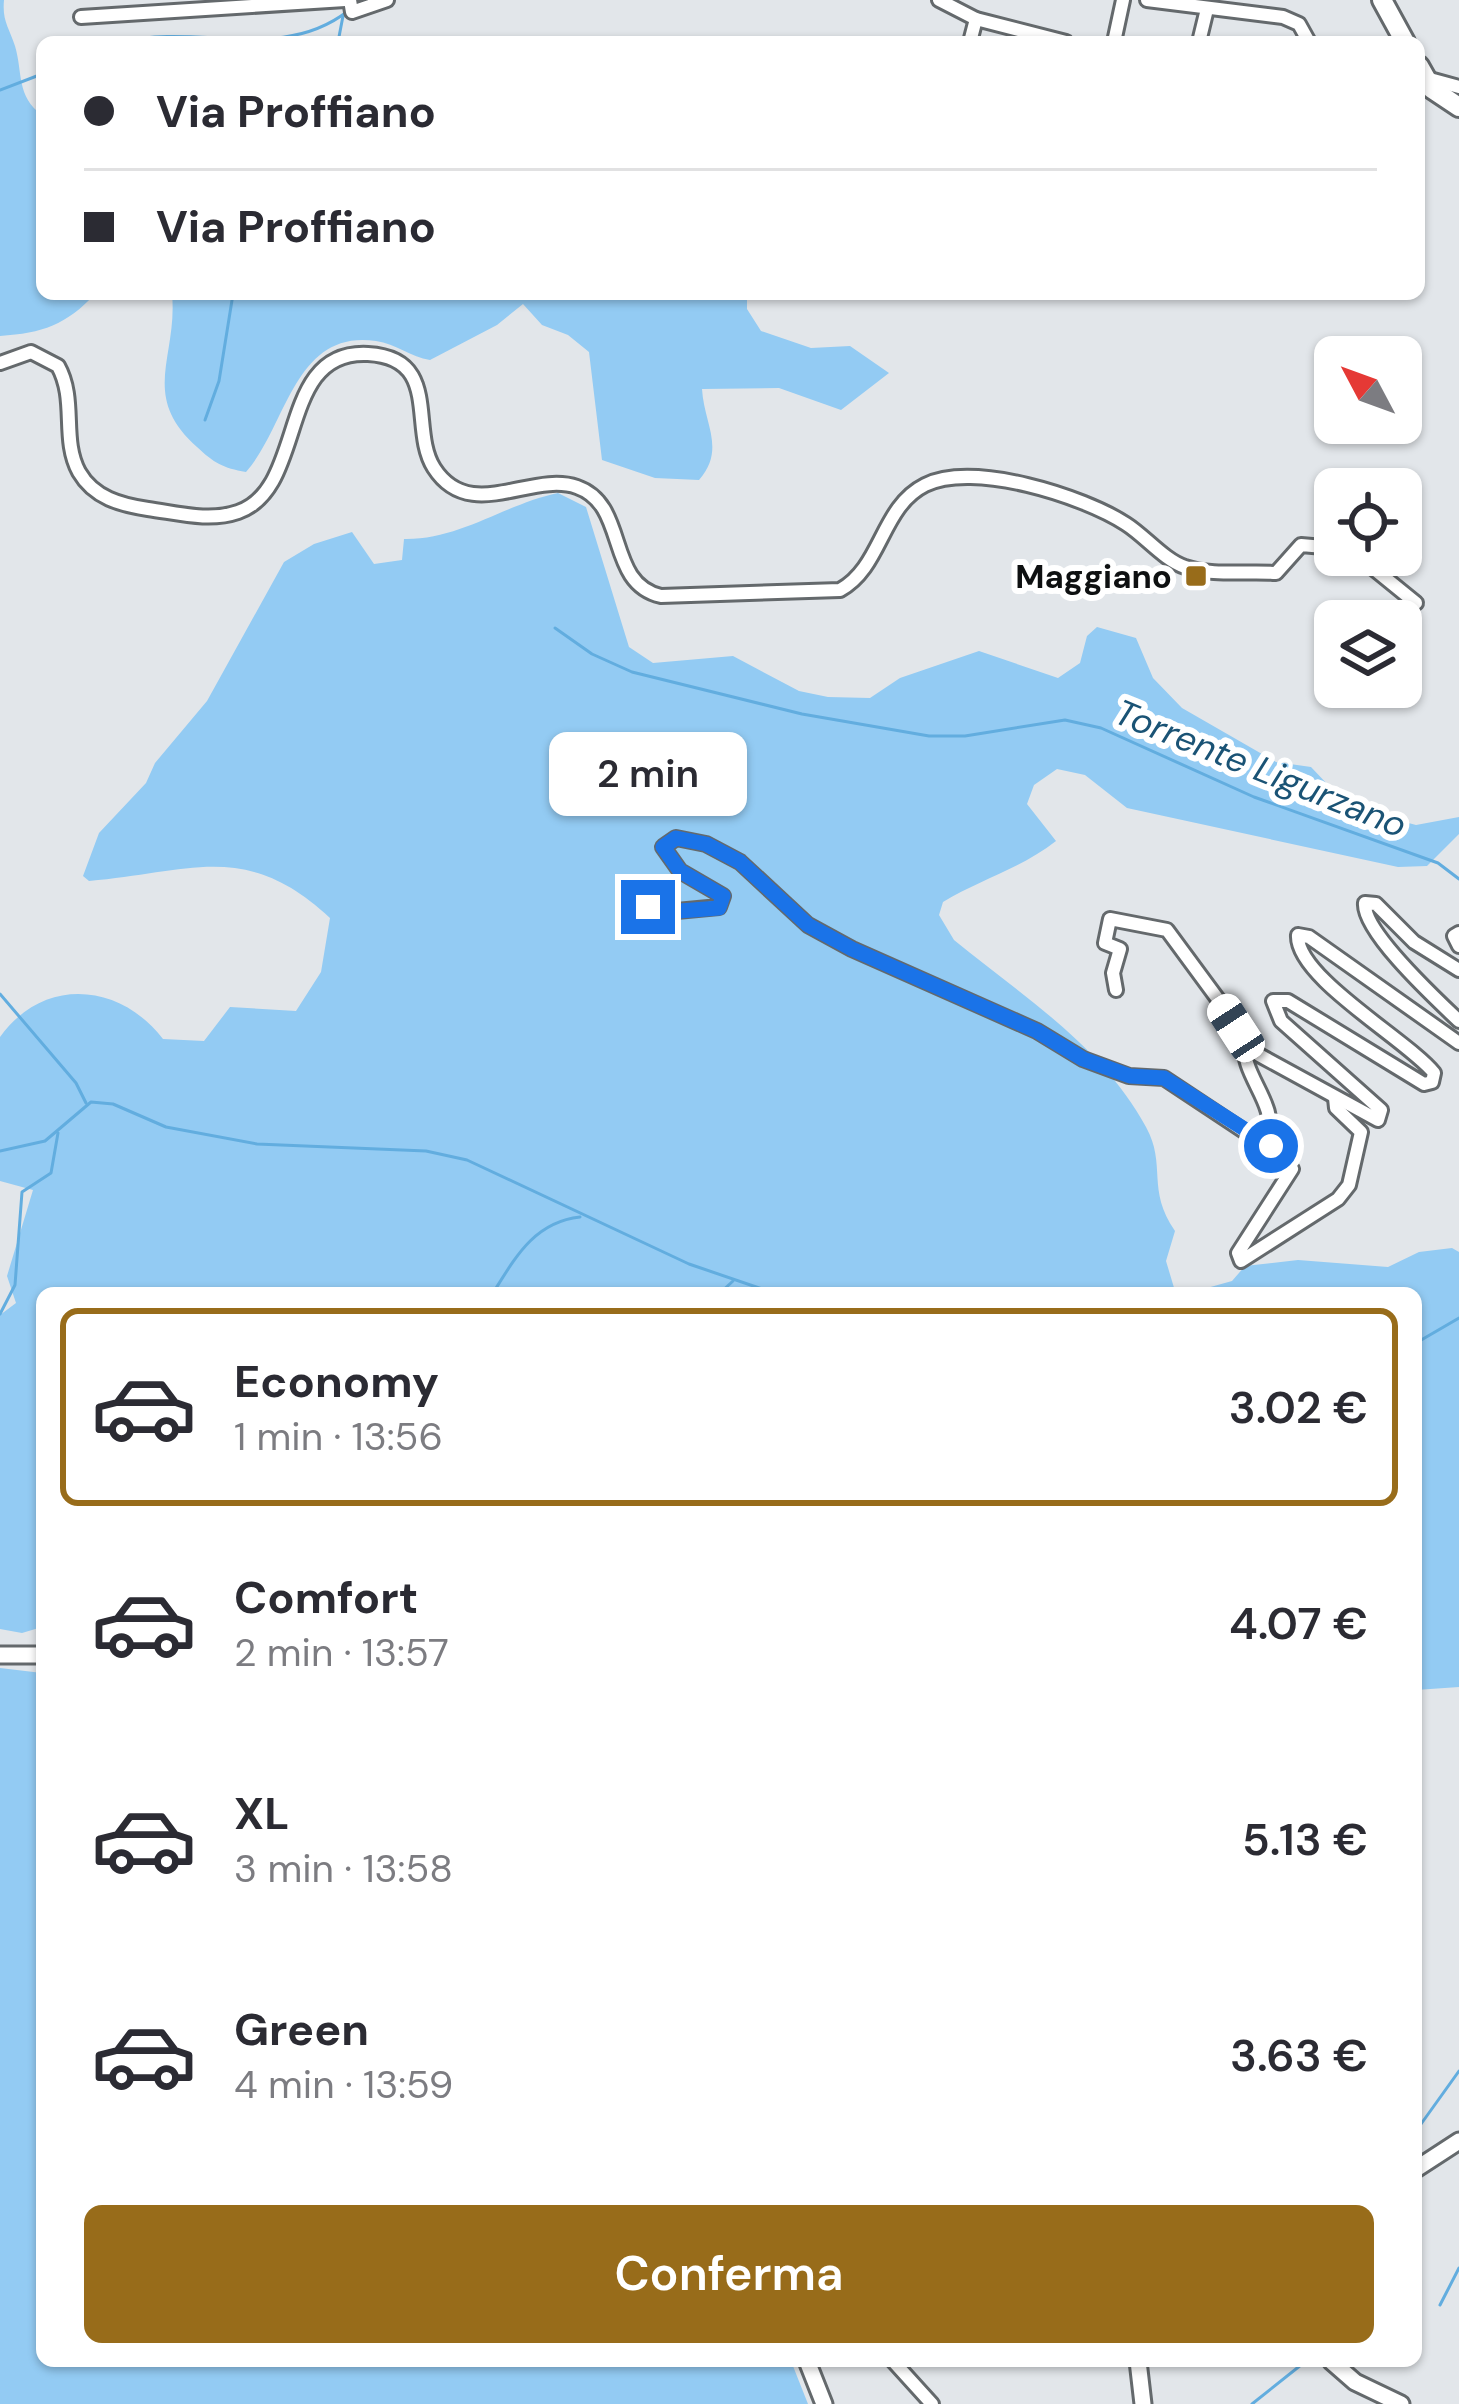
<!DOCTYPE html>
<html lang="it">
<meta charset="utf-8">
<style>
:root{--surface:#fff;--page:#f2f2f3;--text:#2b2b33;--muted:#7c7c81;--line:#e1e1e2;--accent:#986c1a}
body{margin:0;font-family:"DM Sans",sans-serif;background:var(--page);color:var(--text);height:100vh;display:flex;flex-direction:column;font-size:45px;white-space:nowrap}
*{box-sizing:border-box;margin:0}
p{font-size:39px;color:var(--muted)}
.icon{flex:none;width:66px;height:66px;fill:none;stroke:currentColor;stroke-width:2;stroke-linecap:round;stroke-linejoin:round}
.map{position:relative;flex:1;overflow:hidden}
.panel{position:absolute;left:36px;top:1287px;width:1386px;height:1080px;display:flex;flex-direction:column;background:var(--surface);border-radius:18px;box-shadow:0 3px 9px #0004}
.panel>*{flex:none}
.banner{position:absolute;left:36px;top:36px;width:1389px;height:264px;border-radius:18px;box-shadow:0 3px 9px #0004;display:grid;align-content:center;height:264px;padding:0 48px;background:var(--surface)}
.needle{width:78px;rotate:311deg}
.fabs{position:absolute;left:1314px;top:336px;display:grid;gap:24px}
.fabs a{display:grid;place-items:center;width:108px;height:108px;border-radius:18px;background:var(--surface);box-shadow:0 3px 9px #0004;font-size:60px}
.end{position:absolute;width:54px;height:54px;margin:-27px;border:15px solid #1a73e8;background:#fff;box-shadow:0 0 0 6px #fff}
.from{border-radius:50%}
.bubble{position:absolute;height:84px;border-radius:18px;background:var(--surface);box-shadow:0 3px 9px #0004;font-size:39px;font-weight:600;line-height:84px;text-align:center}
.car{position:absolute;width:36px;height:72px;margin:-36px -18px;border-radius:15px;box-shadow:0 0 9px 3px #0007;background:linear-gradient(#fff 24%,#345 0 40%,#fff 0 76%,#345 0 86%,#fff 0)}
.banner b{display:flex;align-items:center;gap:42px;height:114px;font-size:45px}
.banner b+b{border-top:3px solid var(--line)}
.banner i{width:30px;height:30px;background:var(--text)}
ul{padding:21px 0 0;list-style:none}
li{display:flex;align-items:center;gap:36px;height:198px;margin:0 24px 18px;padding:0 24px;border:6px solid transparent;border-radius:18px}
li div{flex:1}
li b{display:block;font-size:45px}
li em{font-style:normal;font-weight:600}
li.active{border-color:var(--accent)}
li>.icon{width:108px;height:108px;stroke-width:1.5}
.primary-button{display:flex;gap:24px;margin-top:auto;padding:24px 48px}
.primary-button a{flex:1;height:138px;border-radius:18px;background:var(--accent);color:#fff;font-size:48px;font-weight:600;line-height:138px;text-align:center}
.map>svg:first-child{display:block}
.green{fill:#93cbf3}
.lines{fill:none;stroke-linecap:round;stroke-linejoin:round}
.stream{stroke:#62addf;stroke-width:3}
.minor-casing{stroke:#64696c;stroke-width:18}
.tertiary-casing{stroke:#64696c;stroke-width:21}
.secondary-casing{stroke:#64696c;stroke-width:24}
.minor{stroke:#fff;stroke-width:12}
.tertiary{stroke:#fff;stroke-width:15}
.secondary{stroke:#fff;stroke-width:18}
.route{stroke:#1a73e8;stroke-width:15}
.poi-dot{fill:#986c1a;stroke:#fff;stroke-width:4.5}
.labels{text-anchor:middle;stroke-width:12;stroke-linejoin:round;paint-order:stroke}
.poi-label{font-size:33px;font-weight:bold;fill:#0e1011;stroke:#fff;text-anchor:end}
.water-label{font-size:36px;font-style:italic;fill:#1a5375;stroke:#fff}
</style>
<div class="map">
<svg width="1459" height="2404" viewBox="0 0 1459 2404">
<rect width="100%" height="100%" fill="#e2e6ea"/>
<g class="green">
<path d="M0,0H4C2,21 9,27 15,46C23,73 16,96 42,115V294H95C66,325 43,333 0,336Z"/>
<path d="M172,294H755L747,297V309L761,331L811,348L850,346L889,373L841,410L779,388L702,389C704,424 726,449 699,480L655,478L602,460L589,352L568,335L542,325L523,304L497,325L430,360C411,357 396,344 376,341C294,329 287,426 246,472C223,468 214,463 197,447C139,395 178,357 172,294Z"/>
<path d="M558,493L586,507L629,647L653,663L733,656L799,691L828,697L870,698L900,678L979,651L1058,678L1080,663L1087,636L1097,627L1136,638L1153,678L1182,708L1276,762L1311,767L1349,807L1416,825L1459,817V834L1427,866L1398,867L1127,808L1085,775L1057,769L1034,785L1027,804L1056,841C1020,869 981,879 943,902L939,915L954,940C1024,997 1102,1046 1146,1127C1167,1165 1146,1189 1175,1231L1166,1261L1175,1291L1182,1293H42V1627L22,1633L0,1629V1315L16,1303L7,1276L33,1190L0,1181V1037C44,976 120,983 163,1039L204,1041L230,1007L296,1011L321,972L330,918C246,839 189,873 89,881L83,876L99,833L146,783L155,763L207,701L284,562L314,544L352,532L374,564L402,560L404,539C460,540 505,504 558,493Z"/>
<path d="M1452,1248L1459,1252V1687L1416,1690V1293H1189L1232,1281L1245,1266L1298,1260L1388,1267L1419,1252Z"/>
<path d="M0,1668L42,1673V2361H791L808,2404H0Z"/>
</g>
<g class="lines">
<g class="stream">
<path d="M121,42C199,23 281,63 348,11"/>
<path d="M338,42L343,16"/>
<path d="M0,90L42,74"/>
<path d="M205,420L219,381L233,294"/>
<path d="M555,628L592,654L632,672L802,714L929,736H965L1065,720L1101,728L1254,797L1438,863L1459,879"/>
<path d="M0,994L76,1083L86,1103"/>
<path d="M0,1151L45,1141L91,1102L113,1104L166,1127L257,1144L426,1151L467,1160L689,1264L774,1293"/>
<path d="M493,1293C515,1258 534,1222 580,1217"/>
<path d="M720,1293L733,1281"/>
<path d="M0,1314L15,1285L22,1192L51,1173L58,1133"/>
<path d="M1416,1343L1459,1318"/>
<path d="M1416,2131L1459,2071"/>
<path d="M1440,2305L1459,2268"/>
<path d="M1252,2404L1306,2361"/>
</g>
<defs>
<g id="minor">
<path d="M350,0L352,12L387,0"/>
<path d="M939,0L976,19L1066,42"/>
<path d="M1147,0L1283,17L1299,24L1309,42"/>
<path d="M81,17L345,0"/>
<path d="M970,42L976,19"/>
<path d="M1114,42L1123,0"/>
<path d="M1199,42L1207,9"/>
<path d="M1426,78L1459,87"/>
<path d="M0,363L31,352L58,366C77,400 61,439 79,472C94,498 121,505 148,509C178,513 209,522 238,512C308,488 276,349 368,354C442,358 409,429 434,468C470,524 531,471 577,487C629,505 605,583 661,596L840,590C882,567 881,507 925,485C973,461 1083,496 1126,524C1145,536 1164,560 1185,567C1210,576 1250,571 1276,573L1301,545L1335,548"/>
<path d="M1357,555L1416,603"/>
<path d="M648,907L666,912L719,907L723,896L680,871L663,847L676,838L706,844L740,862L808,925L852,949L1037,1031L1083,1059L1129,1076L1164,1078L1259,1141L1268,1136C1278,1103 1240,1075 1245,1041"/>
<path d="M1459,933L1454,936L1459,946"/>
<path d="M1459,970L1414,942L1376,904L1365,903C1362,931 1437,1000 1459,1021"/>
<path d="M1116,990L1113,973L1120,949L1105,943L1110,919L1167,930L1259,1055L1378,1120L1381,1110L1281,1021L1273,1001H1288L1424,1084L1432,1082L1434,1073C1409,1041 1295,977 1298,935L1309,937L1459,1043"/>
<path d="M1263,1140L1292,1169L1238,1253L1241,1261L1338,1199L1349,1185L1361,1132L1336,1108L1335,1098"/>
<path d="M893,2361L932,2404"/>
</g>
<g id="tertiary">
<path d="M0,1655H42"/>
<path d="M1416,2169L1459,2141"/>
<path d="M807,2361L824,2404"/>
<path d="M1138,2361L1143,2404"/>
<path d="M1331,2361L1355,2382L1401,2404"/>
</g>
<g id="secondary">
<path d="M1382,0L1405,42"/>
<path d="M1419,66L1432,89L1459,107"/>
</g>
</defs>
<use href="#minor" class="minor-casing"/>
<use href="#tertiary" class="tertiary-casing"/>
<use href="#secondary" class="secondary-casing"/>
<use href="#minor" class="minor"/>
<use href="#tertiary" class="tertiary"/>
<use href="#secondary" class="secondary"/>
</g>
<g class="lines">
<path class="route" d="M648,907L666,912L719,908L723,896L680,871L663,847L676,838L706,844L740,862L808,925L852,949L1037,1031L1083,1059L1130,1076L1164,1078L1271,1146"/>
</g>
<rect class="poi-dot" x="1184" y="564" width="24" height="24" rx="6"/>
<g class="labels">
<g class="poi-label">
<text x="1172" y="588">Maggiano</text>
</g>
<g class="water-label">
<text transform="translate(1261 768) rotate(22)" y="13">Torrente Ligurzano</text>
</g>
</g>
</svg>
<div class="fabs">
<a><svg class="needle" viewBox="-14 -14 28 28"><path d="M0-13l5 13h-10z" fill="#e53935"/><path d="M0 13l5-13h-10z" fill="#7c7c81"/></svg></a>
<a><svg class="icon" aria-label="locate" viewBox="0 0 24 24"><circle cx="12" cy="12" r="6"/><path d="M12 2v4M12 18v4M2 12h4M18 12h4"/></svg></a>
<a><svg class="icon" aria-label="layers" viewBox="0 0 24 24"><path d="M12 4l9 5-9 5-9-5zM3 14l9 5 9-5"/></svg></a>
</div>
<i class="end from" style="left:1271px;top:1146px"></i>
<i class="end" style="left:648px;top:907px"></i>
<div class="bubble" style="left:549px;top:732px;width:198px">2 min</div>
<i class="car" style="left:1236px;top:1028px;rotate:327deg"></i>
<div class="banner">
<b><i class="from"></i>Via Proffiano</b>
<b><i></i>Via Proffiano</b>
</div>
<section class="panel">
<ul>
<li class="active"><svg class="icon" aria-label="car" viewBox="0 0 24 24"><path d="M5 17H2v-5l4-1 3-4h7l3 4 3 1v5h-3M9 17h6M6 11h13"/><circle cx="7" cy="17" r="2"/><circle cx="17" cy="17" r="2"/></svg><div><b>Economy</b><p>1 min · 13:56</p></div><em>3.02 €</em></li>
<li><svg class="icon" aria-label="car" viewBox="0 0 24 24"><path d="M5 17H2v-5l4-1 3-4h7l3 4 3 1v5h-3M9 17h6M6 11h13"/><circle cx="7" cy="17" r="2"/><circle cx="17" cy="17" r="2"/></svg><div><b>Comfort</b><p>2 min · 13:57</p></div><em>4.07 €</em></li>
<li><svg class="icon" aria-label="car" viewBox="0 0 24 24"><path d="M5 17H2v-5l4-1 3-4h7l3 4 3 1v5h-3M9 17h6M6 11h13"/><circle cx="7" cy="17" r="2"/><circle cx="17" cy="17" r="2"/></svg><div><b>XL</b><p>3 min · 13:58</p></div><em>5.13 €</em></li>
<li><svg class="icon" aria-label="car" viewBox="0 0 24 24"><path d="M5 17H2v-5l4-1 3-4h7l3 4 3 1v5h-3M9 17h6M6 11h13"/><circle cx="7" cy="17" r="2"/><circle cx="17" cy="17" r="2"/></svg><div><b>Green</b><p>4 min · 13:59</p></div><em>3.63 €</em></li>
</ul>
<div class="primary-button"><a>Conferma</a></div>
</section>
</div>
